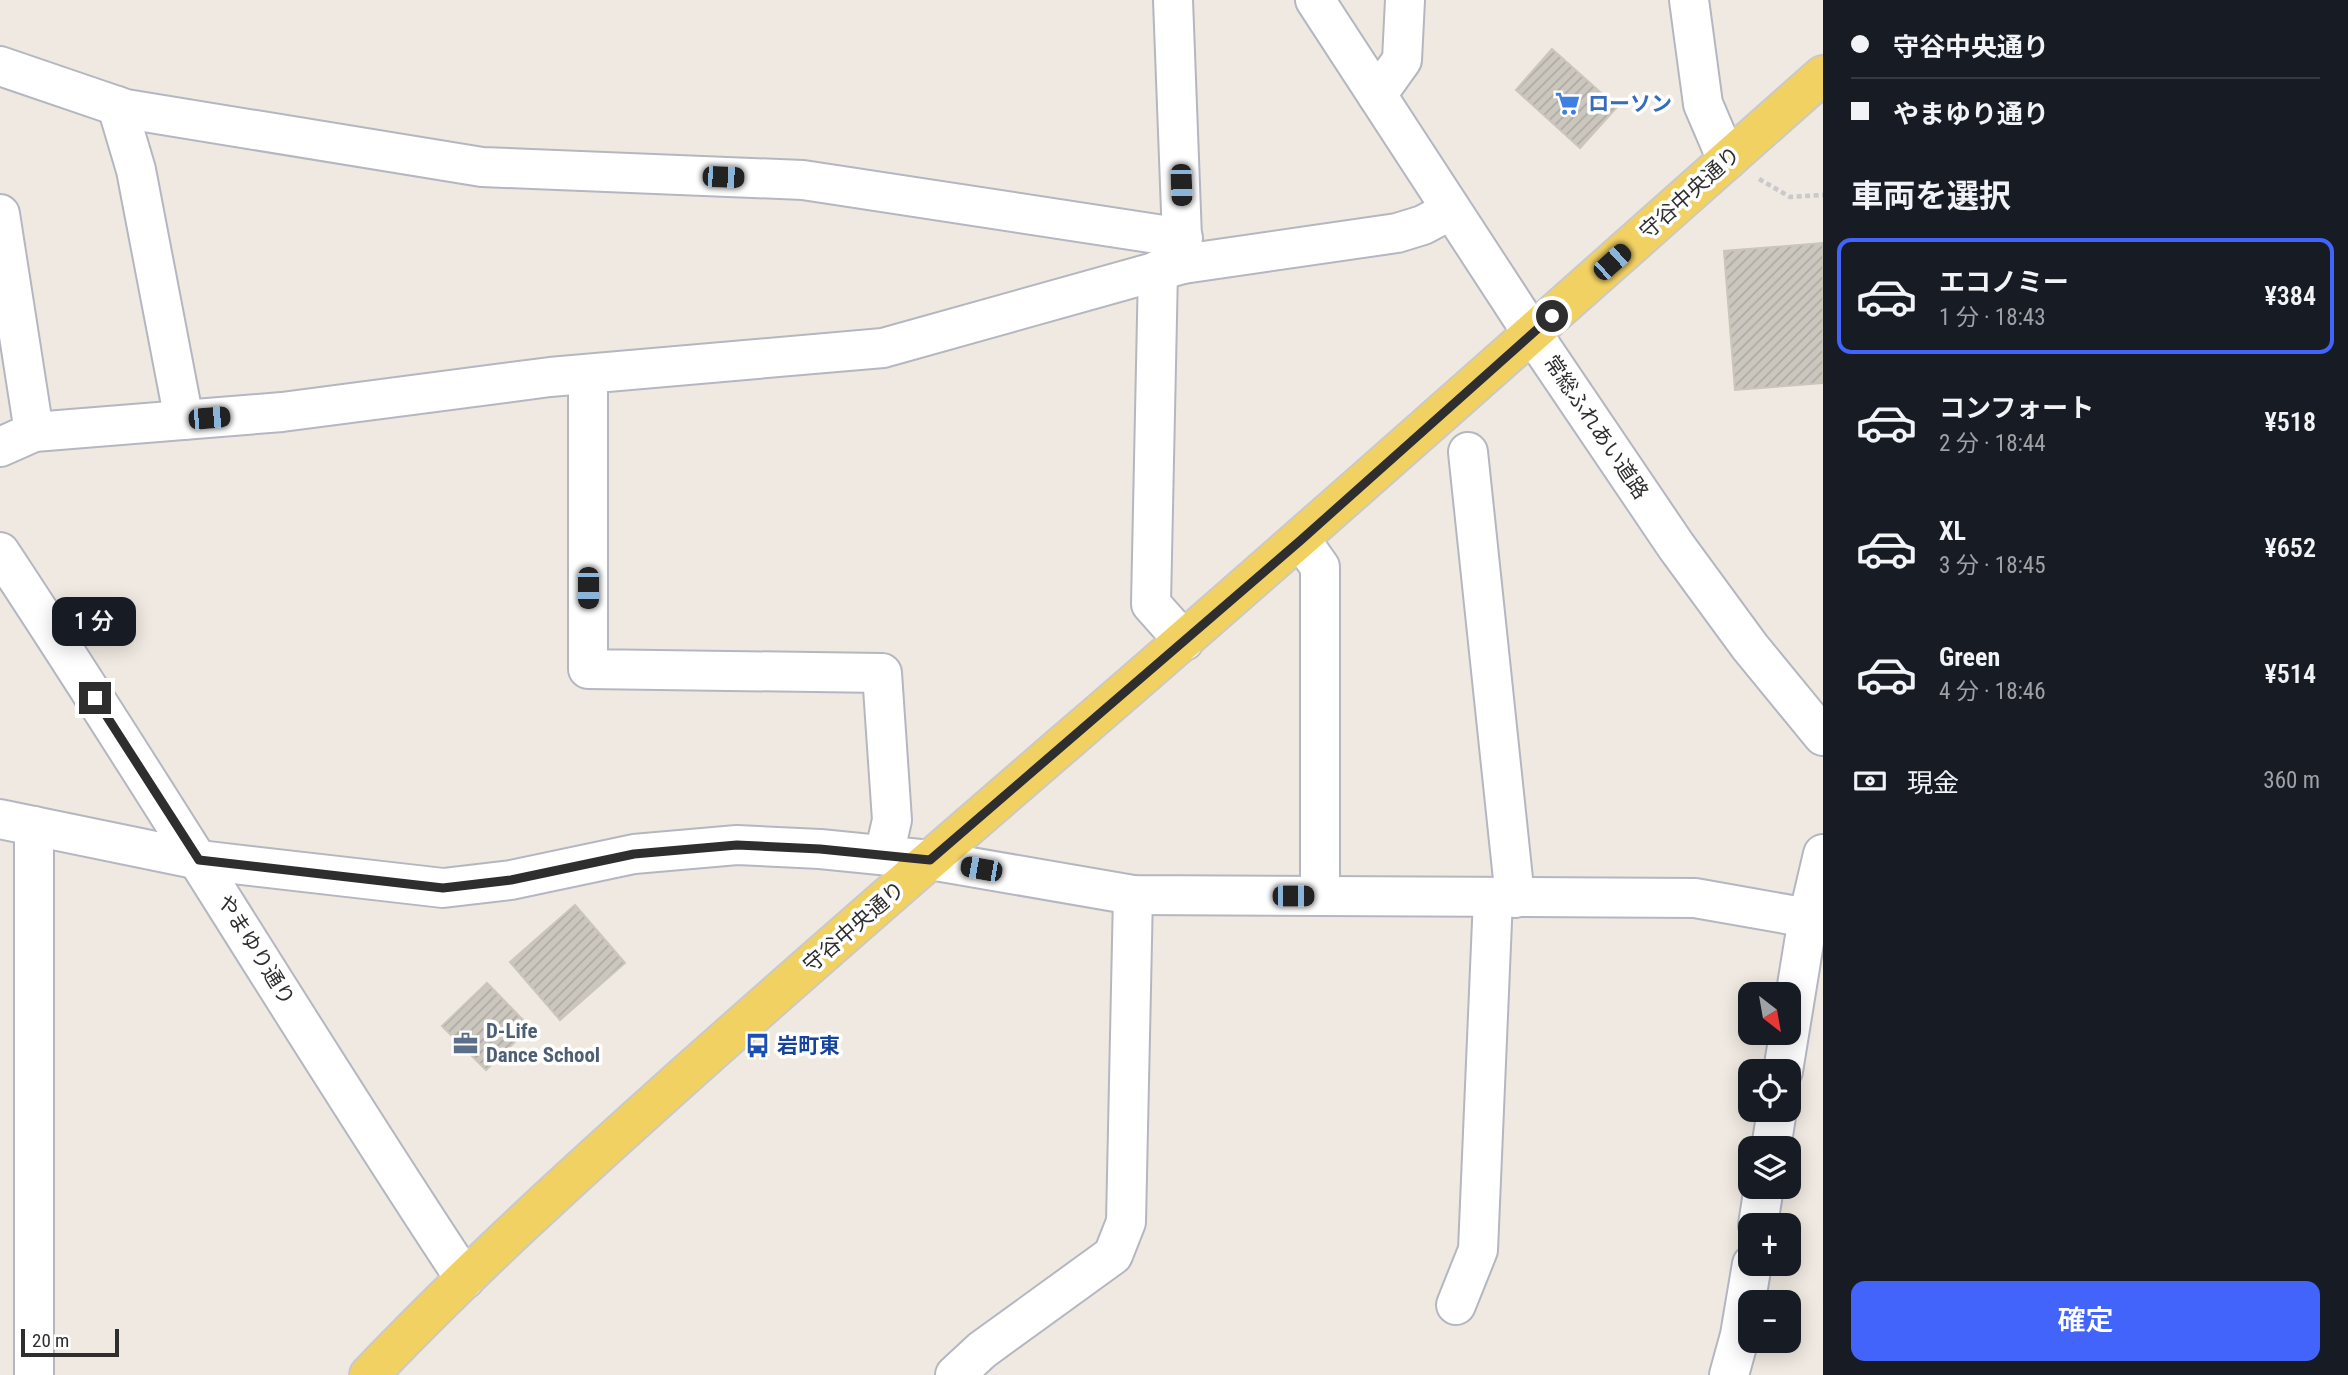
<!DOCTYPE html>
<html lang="ja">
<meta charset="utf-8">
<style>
:root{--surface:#171b24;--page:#20242c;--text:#f1f3f6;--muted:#9ea1a6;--line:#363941;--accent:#4264fb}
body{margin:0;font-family:"Roboto Condensed","Noto Sans JP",sans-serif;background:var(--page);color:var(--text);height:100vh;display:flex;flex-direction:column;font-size:26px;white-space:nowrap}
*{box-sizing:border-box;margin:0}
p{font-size:23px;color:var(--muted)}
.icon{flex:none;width:38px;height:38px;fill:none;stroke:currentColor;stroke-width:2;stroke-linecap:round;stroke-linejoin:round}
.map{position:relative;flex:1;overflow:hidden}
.drawer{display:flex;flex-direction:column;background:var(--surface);width:525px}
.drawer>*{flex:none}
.banner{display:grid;align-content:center;height:154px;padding:0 28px;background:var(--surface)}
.needle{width:46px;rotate:149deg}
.fabs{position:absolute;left:1738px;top:982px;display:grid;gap:14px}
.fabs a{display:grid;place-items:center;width:63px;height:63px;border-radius:14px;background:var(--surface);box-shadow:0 4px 18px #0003;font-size:35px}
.scale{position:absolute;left:21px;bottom:18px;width:98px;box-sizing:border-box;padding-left:7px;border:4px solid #2e2e2e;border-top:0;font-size:19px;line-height:24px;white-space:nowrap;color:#2e2e2e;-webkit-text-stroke:5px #fff;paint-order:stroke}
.end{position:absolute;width:32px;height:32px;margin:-16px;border:9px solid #2e2e2e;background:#fff;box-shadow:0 0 0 4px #fff}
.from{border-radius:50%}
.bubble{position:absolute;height:49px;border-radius:14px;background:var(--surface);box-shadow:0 4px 18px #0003;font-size:23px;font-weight:600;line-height:49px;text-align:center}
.car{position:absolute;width:21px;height:42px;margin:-21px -10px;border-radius:9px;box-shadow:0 0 5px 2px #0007;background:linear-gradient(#222 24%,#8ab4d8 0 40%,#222 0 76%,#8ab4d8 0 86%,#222 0)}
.banner b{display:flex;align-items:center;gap:24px;height:66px;font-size:26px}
.banner b+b{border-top:2px solid var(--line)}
.banner i{width:18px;height:18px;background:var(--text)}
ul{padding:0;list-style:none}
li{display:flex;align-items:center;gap:21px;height:116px;margin:0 14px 10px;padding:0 14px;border:4px solid transparent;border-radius:14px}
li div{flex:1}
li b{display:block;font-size:26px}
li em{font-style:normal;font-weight:600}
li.on{border-color:var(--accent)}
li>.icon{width:63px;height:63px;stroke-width:1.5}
h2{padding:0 28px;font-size:32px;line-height:84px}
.pay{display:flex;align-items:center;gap:18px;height:77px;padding:0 28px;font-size:26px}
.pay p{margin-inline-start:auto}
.button{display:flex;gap:14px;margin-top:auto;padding:14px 28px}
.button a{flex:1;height:80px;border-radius:14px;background:var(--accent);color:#fff;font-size:28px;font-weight:600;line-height:80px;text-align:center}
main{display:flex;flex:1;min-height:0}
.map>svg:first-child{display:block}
.building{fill:url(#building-hatch);stroke:#cbc5ba;stroke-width:2}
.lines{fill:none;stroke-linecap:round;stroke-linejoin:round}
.minor-casing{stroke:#b4b7c1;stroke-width:42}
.major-casing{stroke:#c9c9c9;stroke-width:42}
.path{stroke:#c9c9c9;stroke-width:4.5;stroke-dasharray:5 3.5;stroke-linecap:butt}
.minor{stroke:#fff;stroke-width:38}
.major{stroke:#f2d163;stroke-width:38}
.route{stroke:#2e2e2e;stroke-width:9}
.labels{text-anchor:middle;stroke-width:7;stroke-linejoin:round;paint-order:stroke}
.shop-label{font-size:21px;font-weight:bold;fill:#366cbe;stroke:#fff;text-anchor:start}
.street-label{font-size:21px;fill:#2e2e2e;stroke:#fff}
.service-label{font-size:21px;font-weight:bold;fill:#4e5e75;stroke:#fff;text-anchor:start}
.transit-label{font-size:21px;font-weight:bold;fill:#164399;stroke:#fff;text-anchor:start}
</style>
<main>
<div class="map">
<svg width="1823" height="1375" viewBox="0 0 1823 1375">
<defs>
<pattern id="building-hatch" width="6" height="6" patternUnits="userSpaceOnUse" patternTransform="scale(1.75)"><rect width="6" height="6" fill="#cbc7bf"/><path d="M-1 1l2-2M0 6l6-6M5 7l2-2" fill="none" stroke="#afaba4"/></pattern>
</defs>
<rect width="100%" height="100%" fill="#efe9e1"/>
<g class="building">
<path d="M1552,49L1617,107L1580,148L1516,90Z"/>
<path d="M1823,243V383L1735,390L1724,251Z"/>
<path d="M575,905L625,963L560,1020L510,962Z"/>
<path d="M487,983L530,1027L486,1070L442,1026Z"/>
</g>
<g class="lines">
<defs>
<g id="minor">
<path d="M1173,0L1183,264"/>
<path d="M1315,0L1532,333L1676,546L1750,647L1823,736"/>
<path d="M1689,0L1703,104L1727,160"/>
<path d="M0,66L126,109L482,167L803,180L1183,238"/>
<path d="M1377,95L1402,60L1405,0"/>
<path d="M117,106L136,170L184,420"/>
<path d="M0,214L34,432"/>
<path d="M1158,270L1151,604L1184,641"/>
<path d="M588,374V669L882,673L892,820L884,855"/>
<path d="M0,447L34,432L282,412L550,377L883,348L1183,264L1397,233L1423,225L1451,210"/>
<path d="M1468,452L1515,898"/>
<path d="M1301,540L1320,567V896"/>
<path d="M0,552C159,792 306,1039 465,1279"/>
<path d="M0,819L199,860L443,888L511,880L634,854L737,845L820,849L930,860L1133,895L1695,898L1808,918"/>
<path d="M1783,1071L1808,918L1823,854"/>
<path d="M1771,1148L1777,1110"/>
<path d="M1758,1225L1764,1186"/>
<path d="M1456,1305L1478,1250L1493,898"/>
<path d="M34,1375V826"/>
<path d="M955,1375L982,1350L1113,1255L1126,1222L1133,895"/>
<path d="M1729,1375L1740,1335L1752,1264"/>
</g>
<path id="major" d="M369,1375C468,1271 575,1174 682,1078C811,963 942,849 1073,736C1325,519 1573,296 1823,75"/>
</defs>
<use href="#minor" class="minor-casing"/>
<use href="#major" class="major-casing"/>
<path class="path" d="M1759,179L1790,197L1823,195"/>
<use href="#minor" class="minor"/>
<use href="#major" class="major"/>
</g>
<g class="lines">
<path class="route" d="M95,698L199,860L443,888L511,880L634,854L737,845L820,849L930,860L1301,540L1552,316"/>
</g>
<defs>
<symbol id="supermarket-bare" viewBox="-9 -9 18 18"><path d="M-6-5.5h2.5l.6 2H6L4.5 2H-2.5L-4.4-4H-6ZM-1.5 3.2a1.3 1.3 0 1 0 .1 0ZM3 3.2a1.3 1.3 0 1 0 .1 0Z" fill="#3f7fe0" stroke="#fff" stroke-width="2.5" paint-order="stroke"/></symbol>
<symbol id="office-bare" viewBox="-9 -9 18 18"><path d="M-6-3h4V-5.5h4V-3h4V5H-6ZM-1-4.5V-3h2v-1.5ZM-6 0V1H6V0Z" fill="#5c6f8a" stroke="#fff" stroke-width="2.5" paint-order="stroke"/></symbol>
<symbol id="bus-bare" viewBox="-9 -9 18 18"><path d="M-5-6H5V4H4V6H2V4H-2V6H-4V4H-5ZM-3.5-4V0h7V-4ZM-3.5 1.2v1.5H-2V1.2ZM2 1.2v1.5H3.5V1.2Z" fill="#1a4fb4" stroke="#fff" stroke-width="2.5" paint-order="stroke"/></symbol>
</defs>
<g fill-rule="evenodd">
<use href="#supermarket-bare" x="1550" y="86" width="35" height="35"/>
<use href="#office-bare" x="448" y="1026" width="35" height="35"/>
<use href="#bus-bare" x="740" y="1028" width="35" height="35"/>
</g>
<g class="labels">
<g class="shop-label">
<text x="1588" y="111">ローソン</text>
</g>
<g class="street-label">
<text transform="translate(1690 193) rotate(-42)" y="7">守谷中央通り</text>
<text transform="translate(1596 427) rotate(56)" y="7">常総ふれあい道路</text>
<text transform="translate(854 927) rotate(-41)" y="7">守谷中央通り</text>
<text transform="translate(256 950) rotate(58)" y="7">やまゆり通り</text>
</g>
<g class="service-label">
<text x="486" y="1038">D-Life<tspan x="486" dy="24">Dance School</tspan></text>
</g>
<g class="transit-label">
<text x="777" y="1053">岩町東</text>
</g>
</g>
</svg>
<div class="fabs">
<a><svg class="needle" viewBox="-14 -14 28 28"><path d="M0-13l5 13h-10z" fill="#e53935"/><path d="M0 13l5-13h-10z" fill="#9ea1a6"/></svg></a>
<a><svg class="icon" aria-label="locate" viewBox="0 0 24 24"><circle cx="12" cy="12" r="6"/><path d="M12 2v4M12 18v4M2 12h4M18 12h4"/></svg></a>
<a><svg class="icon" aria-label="layers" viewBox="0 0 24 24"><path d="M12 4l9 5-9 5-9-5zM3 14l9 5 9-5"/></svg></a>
<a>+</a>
<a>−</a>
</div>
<div class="scale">20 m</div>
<i class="end from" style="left:1552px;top:316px"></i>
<i class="end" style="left:95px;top:698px"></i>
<div class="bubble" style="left:52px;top:597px;width:84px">1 分</div>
<i class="car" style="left:723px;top:177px;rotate:92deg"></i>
<i class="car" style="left:1181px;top:185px;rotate:178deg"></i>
<i class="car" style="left:1612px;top:262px;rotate:48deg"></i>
<i class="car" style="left:209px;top:418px;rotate:85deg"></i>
<i class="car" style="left:588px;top:588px;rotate:180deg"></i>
<i class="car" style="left:981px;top:869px;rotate:280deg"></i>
<i class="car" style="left:1293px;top:896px;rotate:90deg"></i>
</div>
<section class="drawer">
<div class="banner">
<b><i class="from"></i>守谷中央通り</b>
<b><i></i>やまゆり通り</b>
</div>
<h2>車両を選択</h2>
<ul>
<li class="on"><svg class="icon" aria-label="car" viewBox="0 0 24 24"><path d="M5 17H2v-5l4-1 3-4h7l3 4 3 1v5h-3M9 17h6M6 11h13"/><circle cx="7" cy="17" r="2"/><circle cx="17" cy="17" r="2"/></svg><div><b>エコノミー</b><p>1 分 · 18:43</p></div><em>¥384</em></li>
<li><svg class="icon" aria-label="car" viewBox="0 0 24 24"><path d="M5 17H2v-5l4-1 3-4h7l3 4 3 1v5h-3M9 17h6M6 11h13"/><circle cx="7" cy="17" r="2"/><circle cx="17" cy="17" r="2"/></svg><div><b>コンフォート</b><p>2 分 · 18:44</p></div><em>¥518</em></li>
<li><svg class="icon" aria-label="car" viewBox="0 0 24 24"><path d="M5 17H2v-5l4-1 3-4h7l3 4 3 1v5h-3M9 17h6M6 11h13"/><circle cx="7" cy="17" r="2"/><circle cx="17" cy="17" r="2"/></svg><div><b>XL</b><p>3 分 · 18:45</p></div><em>¥652</em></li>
<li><svg class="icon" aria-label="car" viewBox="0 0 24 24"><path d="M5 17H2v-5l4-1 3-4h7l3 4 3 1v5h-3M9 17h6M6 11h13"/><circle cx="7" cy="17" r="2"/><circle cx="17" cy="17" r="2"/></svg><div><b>Green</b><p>4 分 · 18:46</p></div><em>¥514</em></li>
</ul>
<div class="pay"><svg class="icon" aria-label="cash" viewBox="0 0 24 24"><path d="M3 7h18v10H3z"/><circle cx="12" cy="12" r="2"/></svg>現金<p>360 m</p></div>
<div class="button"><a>確定</a></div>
</section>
</main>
